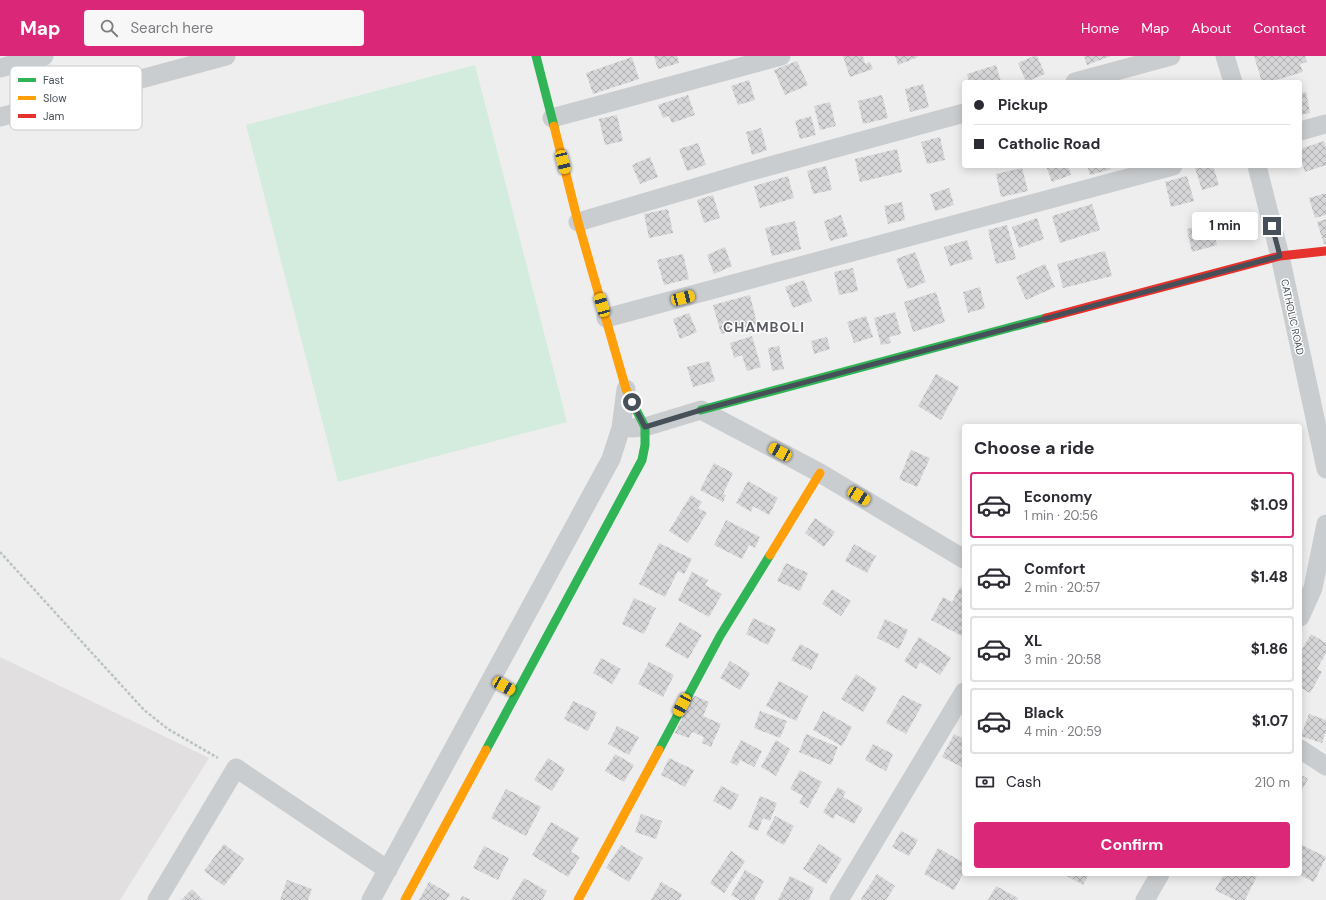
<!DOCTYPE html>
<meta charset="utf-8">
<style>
:root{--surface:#fff;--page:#f7f7f7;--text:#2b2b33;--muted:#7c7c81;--line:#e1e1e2;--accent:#db2777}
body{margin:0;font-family:"DM Sans",sans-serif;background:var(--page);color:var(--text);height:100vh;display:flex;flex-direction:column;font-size:15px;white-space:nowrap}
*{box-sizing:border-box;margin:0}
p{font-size:13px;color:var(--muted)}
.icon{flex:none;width:22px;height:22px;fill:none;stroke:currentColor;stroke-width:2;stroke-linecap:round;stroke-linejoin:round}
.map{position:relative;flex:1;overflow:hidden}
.sheet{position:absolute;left:962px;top:368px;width:340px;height:452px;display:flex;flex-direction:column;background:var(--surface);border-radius:4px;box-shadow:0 2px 10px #0003}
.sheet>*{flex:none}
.hud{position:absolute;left:962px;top:24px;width:340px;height:88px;border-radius:4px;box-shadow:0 2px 10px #0003;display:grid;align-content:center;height:88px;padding:0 12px;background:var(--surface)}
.end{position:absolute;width:18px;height:18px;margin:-9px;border:5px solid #475059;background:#fff;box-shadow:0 0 0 2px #fff}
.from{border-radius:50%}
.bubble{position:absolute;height:28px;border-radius:4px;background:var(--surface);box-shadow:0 2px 10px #0003;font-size:13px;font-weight:700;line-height:28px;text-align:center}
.car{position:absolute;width:12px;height:24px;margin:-12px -6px;border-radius:5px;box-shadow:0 0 3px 1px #0007;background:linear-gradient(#f5c518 24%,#345 0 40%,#f5c518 0 76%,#345 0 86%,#f5c518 0)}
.hud b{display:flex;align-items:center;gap:14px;height:38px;font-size:15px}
.hud b+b{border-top:1px solid var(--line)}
.hud i{width:10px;height:10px;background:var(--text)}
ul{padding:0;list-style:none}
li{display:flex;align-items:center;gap:12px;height:66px;margin:0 8px 6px;padding:0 4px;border:2px solid var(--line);border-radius:4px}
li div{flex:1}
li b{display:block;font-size:15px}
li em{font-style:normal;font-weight:700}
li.active{border-color:var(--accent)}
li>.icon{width:36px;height:36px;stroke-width:1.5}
h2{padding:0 12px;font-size:18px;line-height:48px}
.pay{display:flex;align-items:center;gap:10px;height:44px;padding:0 12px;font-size:15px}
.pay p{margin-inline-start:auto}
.action{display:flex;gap:8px;margin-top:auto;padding:8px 12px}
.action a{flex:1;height:46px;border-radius:4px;background:var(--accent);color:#fff;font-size:16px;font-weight:700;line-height:46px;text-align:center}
header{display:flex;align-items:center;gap:24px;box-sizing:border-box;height:56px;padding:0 20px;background:var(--accent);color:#fff}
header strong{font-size:19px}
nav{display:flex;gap:22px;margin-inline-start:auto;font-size:14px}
.search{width:280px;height:36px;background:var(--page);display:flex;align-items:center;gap:10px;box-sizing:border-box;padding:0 14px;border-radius:4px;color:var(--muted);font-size:15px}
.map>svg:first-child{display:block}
.education{fill:#e1dfdf}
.garden{fill:#d4ecde}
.building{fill:url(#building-cross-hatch)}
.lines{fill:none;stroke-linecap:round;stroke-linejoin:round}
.path{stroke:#b9c3c0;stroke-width:2.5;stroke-dasharray:3 2;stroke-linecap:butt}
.street{stroke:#cacdcf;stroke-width:19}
.fast{stroke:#30b455;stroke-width:9}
.slow{stroke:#ff9f0a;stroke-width:9}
.jam{stroke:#e5322d;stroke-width:9}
.route{stroke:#475059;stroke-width:5}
.labels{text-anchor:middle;stroke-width:3;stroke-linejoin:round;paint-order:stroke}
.street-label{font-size:10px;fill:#475059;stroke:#fff}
.district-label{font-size:14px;font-weight:bold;letter-spacing:1px;fill:#5a5d61;stroke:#fff}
.key{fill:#fff;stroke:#c8cacd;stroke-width:1}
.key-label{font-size:11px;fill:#475059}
</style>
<header>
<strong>Map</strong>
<div class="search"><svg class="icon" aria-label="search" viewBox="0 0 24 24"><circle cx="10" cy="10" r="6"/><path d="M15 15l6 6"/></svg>Search here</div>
<nav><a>Home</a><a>Map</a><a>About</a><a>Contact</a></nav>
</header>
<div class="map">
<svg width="1326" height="844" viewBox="0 0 1326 844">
<defs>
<pattern id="building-cross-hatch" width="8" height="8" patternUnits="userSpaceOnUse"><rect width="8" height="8" fill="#d6d6d8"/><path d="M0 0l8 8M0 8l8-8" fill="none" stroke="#afb0b2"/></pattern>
</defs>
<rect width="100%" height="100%" fill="#efeeee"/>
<path class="education" d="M0,601L209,702L120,844H0Z"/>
<path class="garden" d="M475,9L567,366L338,426L246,69Z"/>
<g class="building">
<path d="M654,0H677L679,7L658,13Z"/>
<path d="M843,0H863L865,8L870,6L873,13L850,21Z"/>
<path d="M895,0H917L918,1L898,9Z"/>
<path d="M1034,0H1037L1045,18L1026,26L1018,7Z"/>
<path d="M1084,0H1111L1087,9Z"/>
<path d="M1254,0H1305L1307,6L1300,8L1303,16L1270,26H1262Z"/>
<path d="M632,1L639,23L593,38L586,17Z"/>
<path d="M797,5L808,29L785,39L774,14Z"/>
<path d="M996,9L1001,26H969L967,18Z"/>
<path d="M749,24L755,44L738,49L731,30Z"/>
<path d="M923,28L929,51L910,56L905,33Z"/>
<path d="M1306,36L1310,57L1300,59V37Z"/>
<path d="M688,39L695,59L672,67L669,60L663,62L658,49Z"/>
<path d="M882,39L888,62L863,68L858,45Z"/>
<path d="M830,46L836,70L820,74L814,50Z"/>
<path d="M617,59L623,85L605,89L599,63Z"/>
<path d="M811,60L816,79L800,83L795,65Z"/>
<path d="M761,72L767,94L752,99L746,76Z"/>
<path d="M940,81L945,104L927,108L921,86Z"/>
<path d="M1324,85L1326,92V109L1305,116L1300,100V93Z"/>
<path d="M698,87L706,109L687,115L679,93Z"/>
<path d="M897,93L902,116L860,126L855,103Z"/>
<path d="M650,101L658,121L640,128L632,109Z"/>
<path d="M826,110L832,134L813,138L807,115Z"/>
<path d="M1046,110H1068L1071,119L1052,126Z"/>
<path d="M1087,110H1110L1111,113L1090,119Z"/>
<path d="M1203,110H1213L1219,129L1202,134L1195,112Z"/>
<path d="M1022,112L1028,135L1001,141L996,118Z"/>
<path d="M788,120L794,142L760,152L754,130Z"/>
<path d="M1187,120L1194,145L1171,151L1165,126Z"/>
<path d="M949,132L954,149L935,155L930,138Z"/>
<path d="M1326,137V159L1315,162L1309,142Z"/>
<path d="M713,139L720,162L704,167L697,144Z"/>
<path d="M902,146L905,164L888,168L884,150Z"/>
<path d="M1092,148L1100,174L1060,187L1052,160Z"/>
<path d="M668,153L673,177L649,182L644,158Z"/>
<path d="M841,159L848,180L830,185L824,165Z"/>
<path d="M1037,162L1044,183L1019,192L1012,171Z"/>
<path d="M1326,163V188H1324L1317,166Z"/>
<path d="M795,165L801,193L772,200L765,172Z"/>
<path d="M1212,166L1217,189L1192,196L1187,173Z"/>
<path d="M1007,169L1016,203L996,208L988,174Z"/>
<path d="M967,184L973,203L950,210L944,191Z"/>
<path d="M725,191L732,210L714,218L707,199Z"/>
<path d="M1105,195L1112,220L1063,232L1057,208Z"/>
<path d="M915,196L926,226L908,233L896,203Z"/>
<path d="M683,198L689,223L664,229L657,204Z"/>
<path d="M1045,208L1055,231L1026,244L1016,221Z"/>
<path d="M853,212L858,235L839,239L834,216Z"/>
<path d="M804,224L812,245L793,252L785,231Z"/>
<path d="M980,231L985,252L968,257L963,236Z"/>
<path d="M936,236L945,266L913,276L904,246Z"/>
<path d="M750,239L757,268L721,278L713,249Z"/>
<path d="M895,256L901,278L889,281L891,287L881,289L874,262Z"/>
<path d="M689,257L697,276L680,283L673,263Z"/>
<path d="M866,260L873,281L854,287L847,266Z"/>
<path d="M752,280L761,311L747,315L742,299L734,302L730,287Z"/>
<path d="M827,281L830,293L814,298L811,285Z"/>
<path d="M779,290L784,313L772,315L768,292Z"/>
<path d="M709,305L715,325L693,331L687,311Z"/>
<path d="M936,318L959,331L941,364L918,350Z"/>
<path d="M911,394L930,402L917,431L899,423Z"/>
<path d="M714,407L733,417L723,438L726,439L723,446L700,434Z"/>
<path d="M748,425L778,442L769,459L753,450L751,456L736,447Z"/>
<path d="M691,439L702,446L698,452L707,457L688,487L669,475Z"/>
<path d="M815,462L835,476L824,491L805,477Z"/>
<path d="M726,464L760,481L755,492L749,489L742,503L714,489Z"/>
<path d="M659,487L692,503L684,518L678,515L665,541L639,528Z"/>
<path d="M854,488L876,500L867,517L845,505Z"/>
<path d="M786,507L808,517L800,535L777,525Z"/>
<path d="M692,516L708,524L705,529L722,538L709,561L678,544Z"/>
<path d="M960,531L964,533V581L931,564L943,541L952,546Z"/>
<path d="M832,533L851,545L841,560L822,548Z"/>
<path d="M634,542L656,552L644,578L622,568Z"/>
<path d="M753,562L776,573L768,589L746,578Z"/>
<path d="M885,563L908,574L899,593L877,582Z"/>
<path d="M680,566L702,579L688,603L665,590Z"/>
<path d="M1311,578L1326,587V597L1317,613L1322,616L1310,637L1300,631V597Z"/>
<path d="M919,581L951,602L940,619L920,606L916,613L904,605Z"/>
<path d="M800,588L819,598L811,614L791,604Z"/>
<path d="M601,602L621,613L612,628L593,617Z"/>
<path d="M730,605L750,617L740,634L720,622Z"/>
<path d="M649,606L674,619L663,641L638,628Z"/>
<path d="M856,618L877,632L863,656L841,643Z"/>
<path d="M779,625L808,640L796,665L766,650Z"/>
<path d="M693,639L709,646L703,660L721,668L711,691L702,687L704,681L692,676L689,682L675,677Z"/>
<path d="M902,639L922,649L906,678L886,667Z"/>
<path d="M573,645L597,656L588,675L564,663Z"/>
<path d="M760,655L787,665L780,682L754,672Z"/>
<path d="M823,655L852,671L842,690L813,674Z"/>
<path d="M1309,658L1326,664V675L1322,687L1301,680Z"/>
<path d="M617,670L639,681L629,699L608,688Z"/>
<path d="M806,678L838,691L831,709L799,696Z"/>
<path d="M954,678L964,683V712L942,701Z"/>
<path d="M741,684L762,695L754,711L740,704L737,710L730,706Z"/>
<path d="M776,684L790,693L776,720L761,711Z"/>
<path d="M873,688L893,698L886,715L865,704Z"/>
<path d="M615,698L634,709L624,726L605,715Z"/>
<path d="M548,702L565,713L552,735L534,724Z"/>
<path d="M669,702L694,714L685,731L661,719Z"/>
<path d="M800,714L822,726L808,752L799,747L803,740L790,733Z"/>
<path d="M1300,718L1308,723L1300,737Z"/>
<path d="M721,730L739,739L731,754L713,745Z"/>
<path d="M838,731L846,736L843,741L863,752L854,768L836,758L833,763L823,756Z"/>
<path d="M506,733L541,751L526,780L491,762Z"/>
<path d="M760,740L777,747L770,765L763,762L758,775L748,771Z"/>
<path d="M641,758L662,765L656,783L635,776Z"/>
<path d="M775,760L794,770L784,789L766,779Z"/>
<path d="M551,766L579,782L571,796L580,801L568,821L532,799Z"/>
<path d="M901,775L918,784L909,800L892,791Z"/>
<path d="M224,788L244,803L224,830L204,815Z"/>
<path d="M819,788L842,803L826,828L803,813Z"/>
<path d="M1300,788L1326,801L1314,826L1300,819Z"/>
<path d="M621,789L643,802L629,826L606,812Z"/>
<path d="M484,790L509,802L498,824L473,812Z"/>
<path d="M938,792L964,807V816L954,834L924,818Z"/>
<path d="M731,795L745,805L724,837L710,827Z"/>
<path d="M745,814L764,825L754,844H740L731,839Z"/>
<path d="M877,818L895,830L886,844H862L861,843Z"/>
<path d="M1063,818H1089L1083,829Z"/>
<path d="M1224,818H1238L1242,820L1243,818H1253L1257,820L1245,844H1235L1215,834Z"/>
<path d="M790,820L814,832L809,844H778Z"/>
<path d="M524,822L547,835L542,844H511Z"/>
<path d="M287,824L312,833L308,844H280Z"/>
<path d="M429,826L450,838L446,844H419Z"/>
<path d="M661,826L682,838L679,844H651Z"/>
<path d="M996,830L1018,842L1017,844H988Z"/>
<path d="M192,833L203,844H181Z"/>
<path d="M462,840L471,844H460Z"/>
</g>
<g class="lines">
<path class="path" d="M0,496L144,654L168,673L218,702"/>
<g class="street">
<path d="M1225,0L1233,26"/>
<path d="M0,12L44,0"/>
<path d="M1075,26L1171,0"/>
<path d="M0,61L226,0"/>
<path d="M552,62L781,0"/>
<path d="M1300,75L1326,68"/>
<path d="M1257,110L1280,200L1326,413"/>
<path d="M578,166L748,116L964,57"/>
<path d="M606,262L1173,110"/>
<path d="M631,372L645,371L701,354L820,417L964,503"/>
<path d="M1300,561L1313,532L1326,468"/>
<path d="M1300,693L1326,710"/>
<path d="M157,844L236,712L388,814"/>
<path d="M371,844L611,403L621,372L626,333"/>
<path d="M839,844L964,636"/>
<path d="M1145,844L1160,818"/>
</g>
<g class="fast">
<path d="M536,0L554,70"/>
<path d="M701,354L1046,262"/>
<path d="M486,694L642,404L645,389V371L629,340"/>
<path d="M659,694L720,580L770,499"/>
</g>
<g class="slow">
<path d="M554,70L578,166L626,333L629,340"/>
<path d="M770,499L820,417"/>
<path d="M405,844L486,694"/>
<path d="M578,844L659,694"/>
</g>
<path class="jam" d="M1046,262L1280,200L1326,195"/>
</g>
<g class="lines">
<path class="route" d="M632,346L645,371L701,354L1280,200L1272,170"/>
</g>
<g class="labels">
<g class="street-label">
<text transform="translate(1293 261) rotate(78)" y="4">CATHOLIC ROAD</text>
</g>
<g class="district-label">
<text x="764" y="276">CHAMBOLI</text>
</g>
</g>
<rect x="10" y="10" width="132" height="64" rx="6" class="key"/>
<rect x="18" y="22" width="18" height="4" fill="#30b455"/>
<rect x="18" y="40" width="18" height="4" fill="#ff9f0a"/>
<rect x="18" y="58" width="18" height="4" fill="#e5322d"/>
<g class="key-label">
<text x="43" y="28">Fast</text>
<text x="43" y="46">Slow</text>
<text x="43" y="64">Jam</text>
</g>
</svg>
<i class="end from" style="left:632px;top:346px"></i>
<i class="end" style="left:1272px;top:170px"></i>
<div class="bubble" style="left:1192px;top:156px;width:66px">1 min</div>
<i class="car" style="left:563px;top:106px;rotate:166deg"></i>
<i class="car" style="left:683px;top:242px;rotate:75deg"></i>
<i class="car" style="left:602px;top:249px;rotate:344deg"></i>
<i class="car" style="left:780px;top:396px;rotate:298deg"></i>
<i class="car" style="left:859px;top:440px;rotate:121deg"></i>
<i class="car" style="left:504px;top:630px;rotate:120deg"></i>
<i class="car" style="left:682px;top:649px;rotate:208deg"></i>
<div class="hud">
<b><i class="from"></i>Pickup</b>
<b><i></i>Catholic Road</b>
</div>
<section class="sheet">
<h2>Choose a ride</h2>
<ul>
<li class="active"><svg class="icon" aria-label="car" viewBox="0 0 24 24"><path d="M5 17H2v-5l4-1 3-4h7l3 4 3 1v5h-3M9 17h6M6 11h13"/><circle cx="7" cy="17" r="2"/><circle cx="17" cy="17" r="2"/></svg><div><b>Economy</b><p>1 min · 20:56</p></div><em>$1.09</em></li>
<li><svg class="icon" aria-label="car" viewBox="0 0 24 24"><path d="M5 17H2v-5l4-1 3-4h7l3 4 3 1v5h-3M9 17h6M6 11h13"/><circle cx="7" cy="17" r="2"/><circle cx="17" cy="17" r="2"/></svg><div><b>Comfort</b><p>2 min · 20:57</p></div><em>$1.48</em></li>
<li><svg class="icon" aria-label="car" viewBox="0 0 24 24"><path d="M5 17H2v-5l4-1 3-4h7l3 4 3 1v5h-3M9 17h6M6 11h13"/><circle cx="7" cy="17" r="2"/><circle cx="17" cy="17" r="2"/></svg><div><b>XL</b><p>3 min · 20:58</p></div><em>$1.86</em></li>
<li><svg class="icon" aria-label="car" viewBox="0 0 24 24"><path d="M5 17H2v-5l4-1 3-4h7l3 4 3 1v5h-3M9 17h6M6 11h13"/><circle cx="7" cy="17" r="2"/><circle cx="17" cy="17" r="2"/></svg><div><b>Black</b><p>4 min · 20:59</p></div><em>$1.07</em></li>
</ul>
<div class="pay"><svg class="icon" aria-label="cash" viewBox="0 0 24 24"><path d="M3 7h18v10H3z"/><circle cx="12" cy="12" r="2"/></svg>Cash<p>210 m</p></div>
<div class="action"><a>Confirm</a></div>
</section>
</div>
